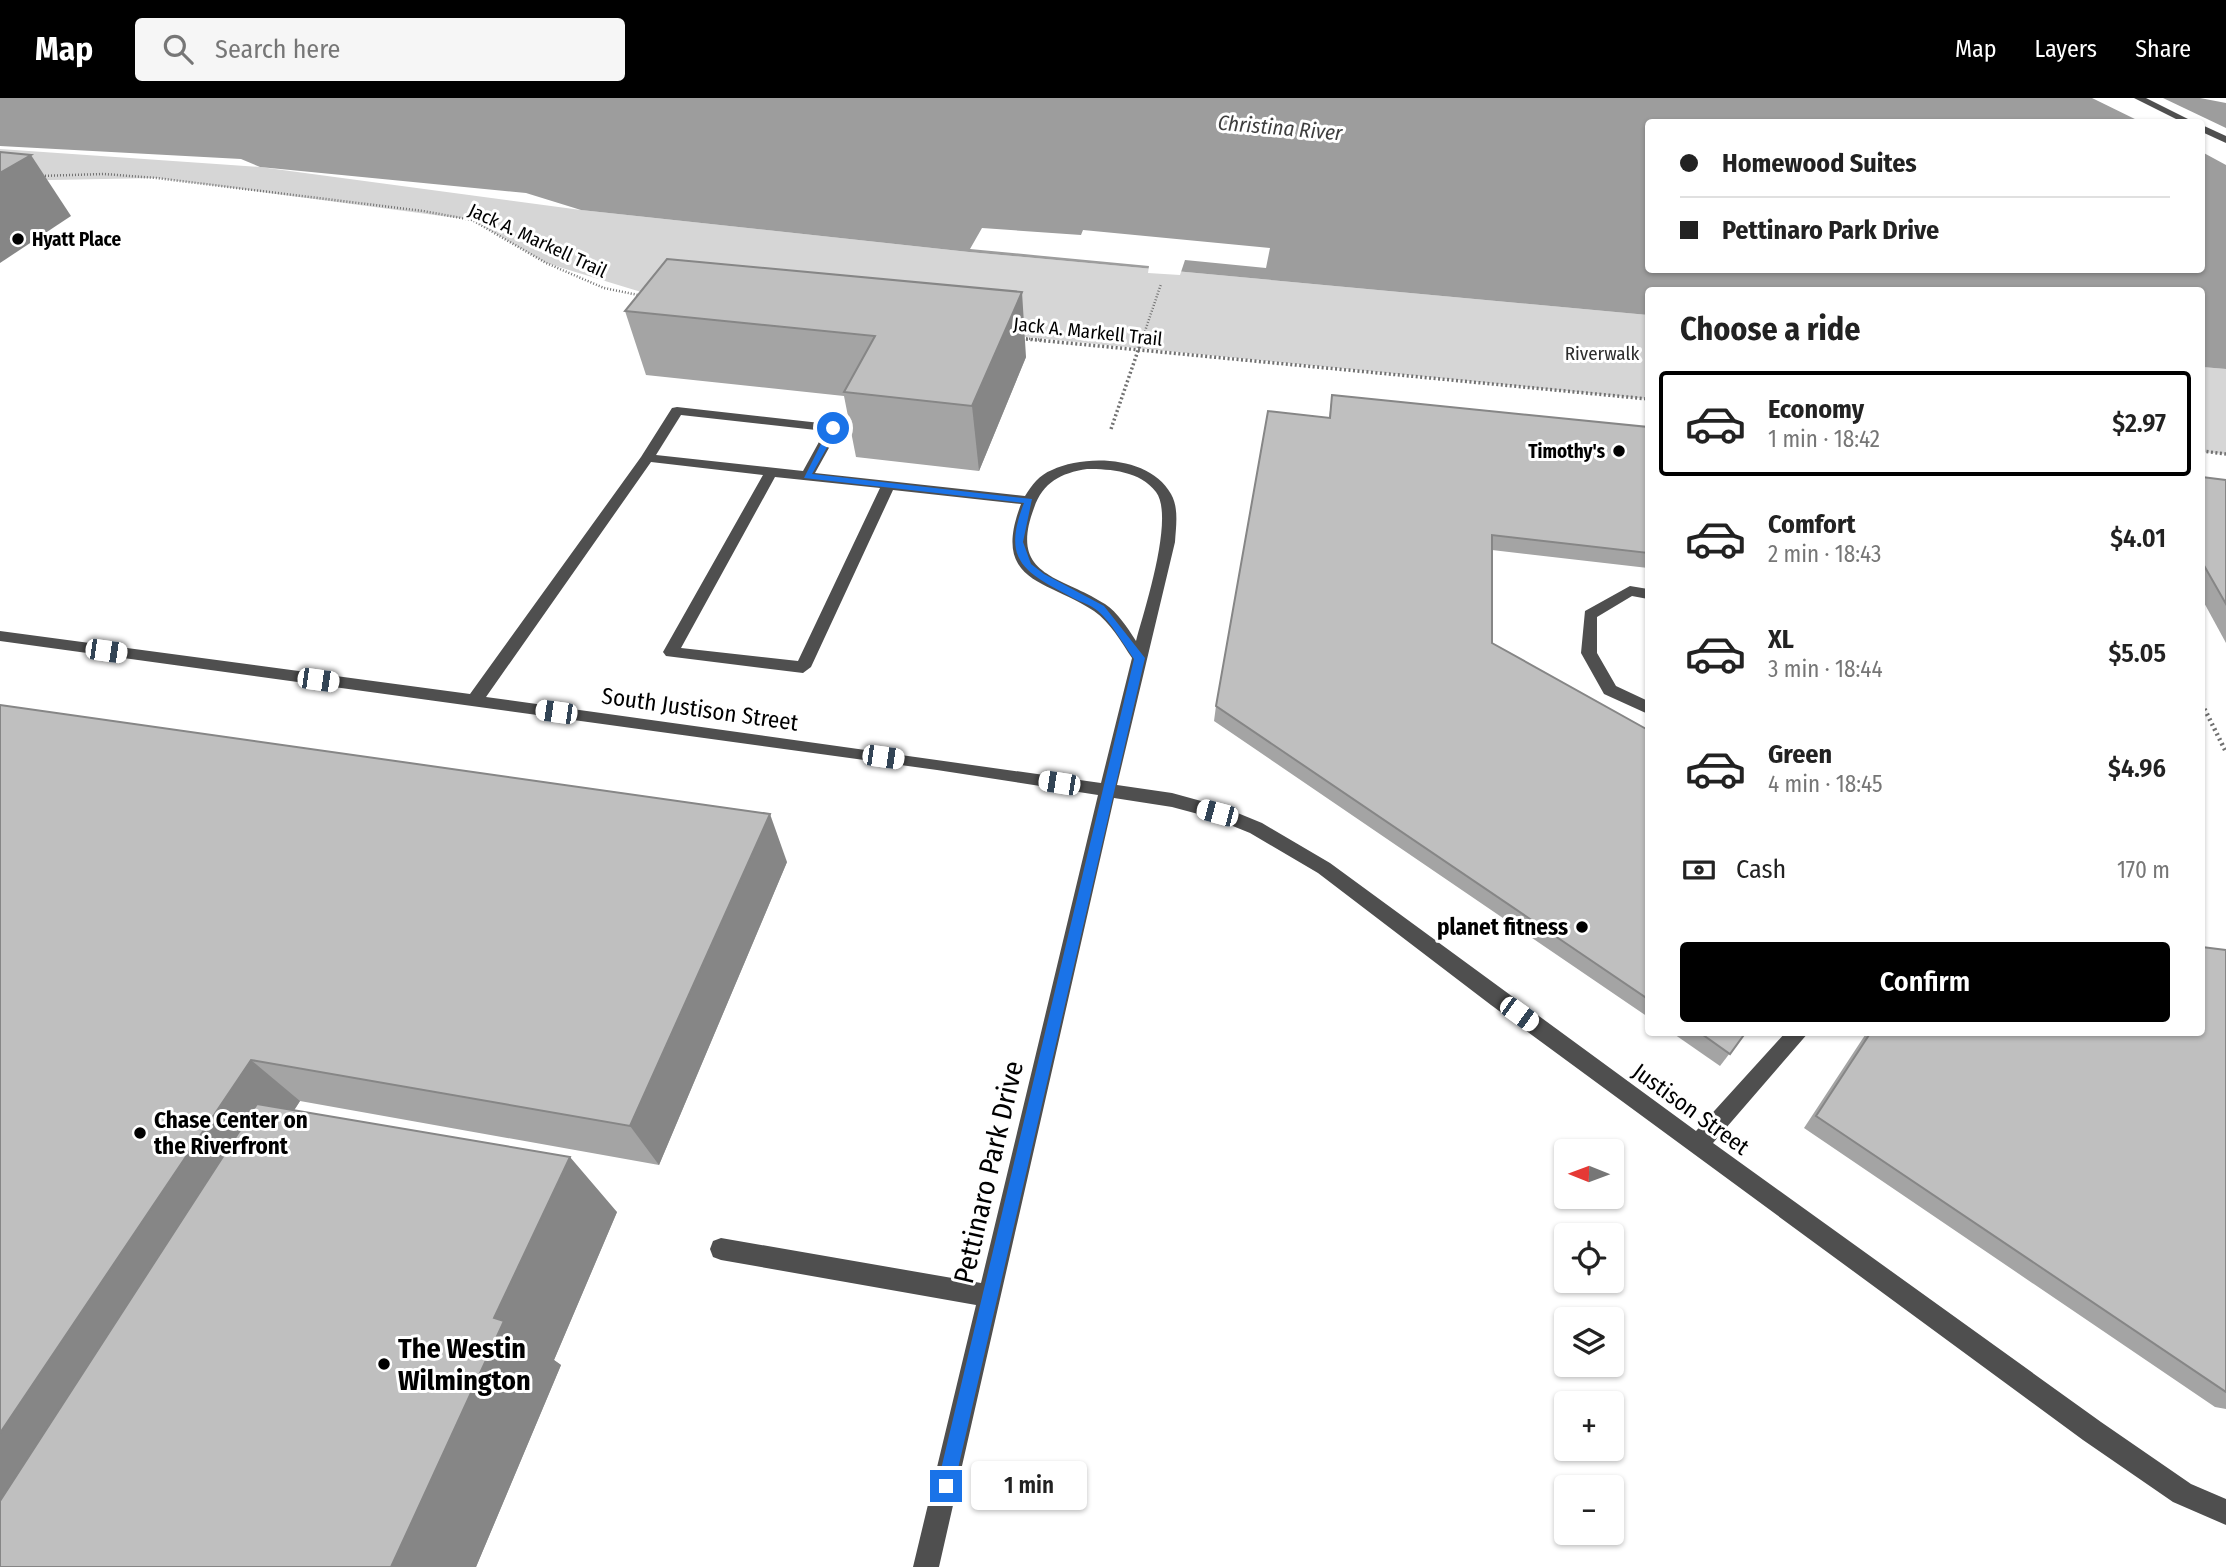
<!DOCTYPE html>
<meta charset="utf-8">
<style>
:root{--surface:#fff;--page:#f6f6f6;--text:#222;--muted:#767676;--line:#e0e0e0;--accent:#000}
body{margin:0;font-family:"Fira Sans Condensed",sans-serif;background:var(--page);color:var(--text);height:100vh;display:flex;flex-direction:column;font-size:26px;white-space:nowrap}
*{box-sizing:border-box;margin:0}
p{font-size:23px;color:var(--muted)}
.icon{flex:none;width:38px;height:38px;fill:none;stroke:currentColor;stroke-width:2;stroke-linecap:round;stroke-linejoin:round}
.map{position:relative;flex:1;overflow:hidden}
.details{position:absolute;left:1645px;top:189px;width:560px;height:749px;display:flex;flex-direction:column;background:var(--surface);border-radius:7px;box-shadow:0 2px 5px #0004}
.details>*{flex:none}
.top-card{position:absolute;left:1645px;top:21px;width:560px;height:154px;border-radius:7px;box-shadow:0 2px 5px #0004;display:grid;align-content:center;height:154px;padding:0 35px;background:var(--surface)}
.needle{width:46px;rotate:271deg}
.fabs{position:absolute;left:1554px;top:1041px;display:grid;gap:14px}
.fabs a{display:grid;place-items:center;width:70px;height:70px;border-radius:7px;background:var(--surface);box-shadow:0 2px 5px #0004;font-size:35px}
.end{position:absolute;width:32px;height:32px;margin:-16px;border:9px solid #1a73e8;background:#fff;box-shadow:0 0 0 4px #fff}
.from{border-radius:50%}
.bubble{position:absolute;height:49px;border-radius:7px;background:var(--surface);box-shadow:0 2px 5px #0004;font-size:23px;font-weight:600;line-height:49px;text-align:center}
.car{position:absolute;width:21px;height:42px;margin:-21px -10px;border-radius:9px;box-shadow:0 0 5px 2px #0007;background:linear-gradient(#fff 24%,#345 0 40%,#fff 0 76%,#345 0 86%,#fff 0)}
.top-card b{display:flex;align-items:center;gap:24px;height:66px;font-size:26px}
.top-card b+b{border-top:2px solid var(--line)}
.top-card i{width:18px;height:18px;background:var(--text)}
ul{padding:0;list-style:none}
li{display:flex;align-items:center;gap:21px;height:105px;margin:0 14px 10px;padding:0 21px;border:4px solid transparent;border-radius:7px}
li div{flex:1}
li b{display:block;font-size:26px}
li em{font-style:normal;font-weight:600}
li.on{border-color:var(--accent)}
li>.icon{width:63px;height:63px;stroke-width:1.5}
h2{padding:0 35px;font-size:32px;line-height:84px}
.pay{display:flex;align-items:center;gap:18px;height:77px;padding:0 35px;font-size:26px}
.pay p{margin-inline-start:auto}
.button{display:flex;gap:14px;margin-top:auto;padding:14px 35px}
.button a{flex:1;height:80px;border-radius:7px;background:var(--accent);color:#fff;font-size:28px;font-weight:600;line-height:80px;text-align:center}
header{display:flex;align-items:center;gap:42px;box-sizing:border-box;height:98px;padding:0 35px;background:var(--accent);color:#fff}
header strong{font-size:33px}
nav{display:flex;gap:38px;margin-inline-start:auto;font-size:24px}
.search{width:490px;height:63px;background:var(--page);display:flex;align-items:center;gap:18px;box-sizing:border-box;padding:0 24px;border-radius:7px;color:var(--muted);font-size:26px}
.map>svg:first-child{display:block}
.green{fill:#d6d6d6}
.water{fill:#9d9d9d;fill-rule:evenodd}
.pier{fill:#fff}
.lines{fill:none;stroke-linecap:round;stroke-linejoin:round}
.path-far2{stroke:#717171;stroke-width:2.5;stroke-dasharray:1 2;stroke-linecap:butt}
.path-far1{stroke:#717171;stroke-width:3.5;stroke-dasharray:2 2.5;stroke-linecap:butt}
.path{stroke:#717171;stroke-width:4.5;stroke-dasharray:2 3.5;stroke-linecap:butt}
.minor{fill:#4f4f4f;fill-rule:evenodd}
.wall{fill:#a4a4a4}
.shaded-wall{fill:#868686}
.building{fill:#bfbfbf;stroke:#868686;stroke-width:2}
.route{fill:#1a73e8}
.poi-dot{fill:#000;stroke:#fff;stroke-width:2.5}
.labels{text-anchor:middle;stroke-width:6;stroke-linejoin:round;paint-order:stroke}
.far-poi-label{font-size:19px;font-weight:bold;fill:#000;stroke:#fff;text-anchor:start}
.far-street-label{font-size:19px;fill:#000;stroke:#fff}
.far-park-label{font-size:19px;fill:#2d2d2d;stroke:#fff}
.far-water-label{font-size:21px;font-style:italic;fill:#3e3e3e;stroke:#fff}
.street-label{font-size:23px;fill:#000;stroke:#fff}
.poi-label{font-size:23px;font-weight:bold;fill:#000;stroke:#fff;text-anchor:end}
.near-street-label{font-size:28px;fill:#000;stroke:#fff}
.near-poi-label{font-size:28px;font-weight:bold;fill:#000;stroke:#fff;text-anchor:start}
</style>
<header>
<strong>Map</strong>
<div class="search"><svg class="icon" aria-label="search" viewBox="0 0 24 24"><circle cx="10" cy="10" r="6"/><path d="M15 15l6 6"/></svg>Search here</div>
<nav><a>Map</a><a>Layers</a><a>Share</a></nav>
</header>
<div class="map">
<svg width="2226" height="1469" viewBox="0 0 2226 1469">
<rect width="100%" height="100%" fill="#fff"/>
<g class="green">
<path d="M0,51L260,69L581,112L969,154L1648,217V301L674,204L546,165L472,122L156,80L0,83Z"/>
<path d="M2202,269L2226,271V356L2202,354Z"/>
</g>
<path class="water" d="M0,0H2200L2226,5V271L2202,269V192H1648V217L969,154L581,112L526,95L260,69L241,61L0,48ZM1648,24H2202V172H1648Z"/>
<g class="pier">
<path d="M2092,0H2163L2226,30V67L2202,54V24H2141Z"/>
<path d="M982,130L1081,137L1083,132L1270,150L1266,170L1185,162L1180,177L1148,175L1149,168L970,151Z"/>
</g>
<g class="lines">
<g class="path-far2">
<path d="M39,78L104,76L156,80L423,113L472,122L546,165L604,190L643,198"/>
<path d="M1020,240L1044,242"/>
<path d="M1142,242L1161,186"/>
</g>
<g class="path-far1">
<path d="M1026,241L1648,301"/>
<path d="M1111,331L1142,241"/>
<path d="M2202,353L2226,356"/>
</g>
<path class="path" d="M2202,606L2226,654"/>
<g class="minor">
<path d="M2134,0H2146L2194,24H2182Z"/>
<path d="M2202,27L2226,38V45L2202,34Z"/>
<path d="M677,309L838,327L840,330L815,375L1025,398C1032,387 1039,377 1052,372C1086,356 1150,358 1171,396C1179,410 1176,428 1175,444L1117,687L1172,695L1223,709L1262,725L1330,765L1696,1033L1786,934H1809L1713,1045L2101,1324L2191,1386L2226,1401V1427L2173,1404L2083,1342L1491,907L1318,775L1250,735L1213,720L1172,709L1114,700L939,1469H913L976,1207L721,1162L713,1159L710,1151L713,1143L721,1140L981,1185L1098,697L937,672L0,543V533L470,596L641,359L672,310ZM681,317L825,333L803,373L656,357ZM651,364L763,377L663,554L666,558L803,575L811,569L893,392L1021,406C991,485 1046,481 1094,513C1111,525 1121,544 1132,560L1101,685L486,599ZM1087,371C1111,371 1140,373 1156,394C1175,419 1144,513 1136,543C1127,529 1118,515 1105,506C1061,477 1008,479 1034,410C1043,384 1061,375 1087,371ZM775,379L880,390L798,563L681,550Z"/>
<path d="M1630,488L1648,491V501L1632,498L1597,519V555L1616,588L1648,603V616L1604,596L1581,555L1585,513Z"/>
</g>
</g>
<g class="wall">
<path d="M667,161L1026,259L979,373L856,359L844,298L646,277L625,213Z"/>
<path d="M1332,297L1648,329V470L1492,452V545L1648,632V919L1214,623L1216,608L1329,320Z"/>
<path d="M2202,379L2226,382V545L2202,501Z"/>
<path d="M0,607L787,764L659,1067L300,1003L294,1012L617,1114L554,1262L561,1267L476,1469H0Z"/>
<path d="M2226,852V1311L2215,1309L1804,1030L1867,934H2202Z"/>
<path d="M1671,934H1746L1720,968Z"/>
</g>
<g class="shaded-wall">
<path d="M31,57L71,118L0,165V75Z"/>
<path d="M1022,194L1026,259L979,373L972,308Z"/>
<path d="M770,716L787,764L659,1067L630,1028Z"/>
<path d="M251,962L300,1003L6,1469H0V1335Z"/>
<path d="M570,1059L617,1114L554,1262L561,1267L476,1469H391L494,1220Z"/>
</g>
<g class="building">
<path d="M0,54L31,57L0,75Z"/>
<path d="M667,161L1022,194L972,308L844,294L875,238L625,213Z"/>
<path d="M1332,297L1648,329V455L1492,437V545L1648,632V901L1216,608L1268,313L1330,320Z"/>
<path d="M2202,379L2226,382V506L2202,464Z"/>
<path d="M0,607L770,716L630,1028L251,962L0,1335Z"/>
<path d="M2202,849L2226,852V1294L1816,1018L1871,934H2202Z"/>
<path d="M1699,934H1746L1730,956Z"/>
<path d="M257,1006L570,1059L494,1220L504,1223L391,1469H0V1403Z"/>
</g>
<path class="route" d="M833,327L838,330L812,376L1032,401L1023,444L1031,466L1044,476L1104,508L1145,560L954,1388L951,1393L946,1396L940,1393L937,1388L1134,561C1123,546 1112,525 1098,513C1091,507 1081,504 1073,500C1025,474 1001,464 1024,405L804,380L829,330Z"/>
<g class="poi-dot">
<circle cx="18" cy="141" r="7"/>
<circle cx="1619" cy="353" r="7"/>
<circle cx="1582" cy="829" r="7"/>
<circle cx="140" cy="1035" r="7"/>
<circle cx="384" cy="1266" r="7"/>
</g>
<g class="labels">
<g class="far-poi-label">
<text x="32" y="148">Hyatt Place</text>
<text x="1605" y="360" text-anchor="end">Timothy's</text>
</g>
<g class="far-street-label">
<text transform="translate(538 142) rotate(25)" y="7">Jack A. Markell Trail</text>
<text transform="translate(1088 233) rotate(6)" y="7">Jack A. Markell Trail</text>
</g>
<g class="far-park-label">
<text x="1602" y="262">Riverwalk</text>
</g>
<g class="far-water-label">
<text transform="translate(1280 30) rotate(5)" y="7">Christina River</text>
</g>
<g class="street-label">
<text transform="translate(700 611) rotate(8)" y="8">South Justison Street</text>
<text transform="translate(1691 1011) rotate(36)" y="8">Justison Street</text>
</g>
<g class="poi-label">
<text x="1568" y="837">planet fitness</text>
<text x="154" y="1030" text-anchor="start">Chase Center on<tspan x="154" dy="26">the Riverfront</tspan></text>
</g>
<g class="near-street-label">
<text transform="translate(988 1074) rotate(-77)" y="10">Pettinaro Park Drive</text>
</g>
<g class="near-poi-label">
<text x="398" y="1260">The Westin<tspan x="398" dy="32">Wilmington</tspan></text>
</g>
</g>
</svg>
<div class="fabs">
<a><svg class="needle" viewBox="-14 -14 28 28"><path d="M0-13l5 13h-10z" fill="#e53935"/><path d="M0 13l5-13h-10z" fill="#767676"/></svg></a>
<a><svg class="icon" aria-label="locate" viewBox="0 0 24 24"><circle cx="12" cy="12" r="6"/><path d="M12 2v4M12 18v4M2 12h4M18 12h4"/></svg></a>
<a><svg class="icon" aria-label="layers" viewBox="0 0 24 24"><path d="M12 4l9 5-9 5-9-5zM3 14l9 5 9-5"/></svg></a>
<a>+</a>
<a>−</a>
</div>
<i class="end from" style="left:833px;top:330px"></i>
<i class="end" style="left:946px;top:1388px"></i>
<div class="bubble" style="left:971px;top:1363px;width:116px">1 min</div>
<i class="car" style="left:106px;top:553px;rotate:98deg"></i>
<i class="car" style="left:318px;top:582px;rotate:98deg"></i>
<i class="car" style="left:556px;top:614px;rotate:278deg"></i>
<i class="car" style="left:883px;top:659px;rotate:98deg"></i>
<i class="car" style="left:1059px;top:685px;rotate:279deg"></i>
<i class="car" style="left:1217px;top:715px;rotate:285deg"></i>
<i class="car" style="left:1519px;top:916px;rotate:126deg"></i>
<div class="top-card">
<b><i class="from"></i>Homewood Suites</b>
<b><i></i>Pettinaro Park Drive</b>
</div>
<section class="details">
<h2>Choose a ride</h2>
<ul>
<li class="on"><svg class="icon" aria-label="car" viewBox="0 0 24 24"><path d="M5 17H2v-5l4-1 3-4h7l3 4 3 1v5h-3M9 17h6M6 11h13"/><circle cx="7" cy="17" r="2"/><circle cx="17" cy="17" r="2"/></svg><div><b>Economy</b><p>1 min · 18:42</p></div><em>$2.97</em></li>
<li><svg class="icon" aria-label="car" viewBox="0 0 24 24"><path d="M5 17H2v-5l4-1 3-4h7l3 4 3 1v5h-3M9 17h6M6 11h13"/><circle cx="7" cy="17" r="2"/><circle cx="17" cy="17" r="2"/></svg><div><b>Comfort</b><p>2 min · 18:43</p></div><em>$4.01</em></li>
<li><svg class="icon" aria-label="car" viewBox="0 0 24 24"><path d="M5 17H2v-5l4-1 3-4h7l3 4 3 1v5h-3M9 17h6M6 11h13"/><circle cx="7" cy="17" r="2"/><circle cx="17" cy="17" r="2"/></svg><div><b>XL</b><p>3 min · 18:44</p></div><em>$5.05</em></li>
<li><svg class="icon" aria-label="car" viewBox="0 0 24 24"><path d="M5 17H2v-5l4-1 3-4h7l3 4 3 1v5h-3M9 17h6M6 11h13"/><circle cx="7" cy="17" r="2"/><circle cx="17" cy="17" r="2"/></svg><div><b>Green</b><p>4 min · 18:45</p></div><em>$4.96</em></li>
</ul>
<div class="pay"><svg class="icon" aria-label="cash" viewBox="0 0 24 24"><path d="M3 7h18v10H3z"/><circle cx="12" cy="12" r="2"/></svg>Cash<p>170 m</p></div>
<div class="button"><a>Confirm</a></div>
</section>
</div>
